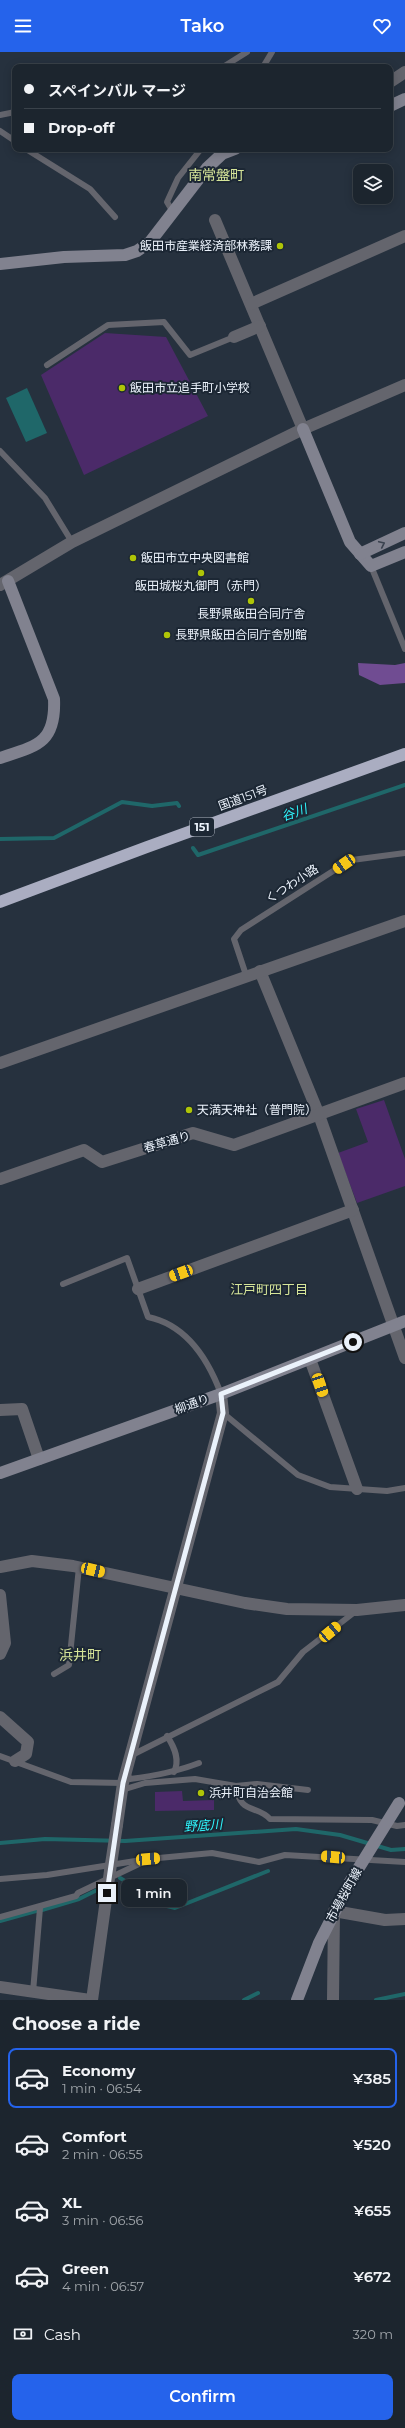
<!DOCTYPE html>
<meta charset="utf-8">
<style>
:root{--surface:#1c252e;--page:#29313a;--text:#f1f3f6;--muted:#a0a5aa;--line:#3a424a;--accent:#2563eb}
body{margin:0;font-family:Montserrat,"Noto Sans JP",sans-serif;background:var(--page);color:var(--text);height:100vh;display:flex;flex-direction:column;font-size:15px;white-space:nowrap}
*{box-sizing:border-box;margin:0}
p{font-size:13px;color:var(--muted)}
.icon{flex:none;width:22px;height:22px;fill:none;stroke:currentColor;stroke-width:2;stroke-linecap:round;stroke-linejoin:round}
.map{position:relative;height:1948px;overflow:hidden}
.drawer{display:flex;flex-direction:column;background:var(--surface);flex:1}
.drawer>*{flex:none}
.banner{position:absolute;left:12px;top:12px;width:381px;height:88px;border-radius:8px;box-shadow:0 2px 10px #0003,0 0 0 1px var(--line);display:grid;align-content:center;height:88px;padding:0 12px;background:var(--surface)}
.buttons{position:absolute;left:353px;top:112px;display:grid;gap:8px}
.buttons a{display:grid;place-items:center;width:40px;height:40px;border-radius:8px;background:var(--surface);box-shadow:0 2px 10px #0003,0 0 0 1px var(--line);font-size:20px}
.end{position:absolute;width:18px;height:18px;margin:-9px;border:5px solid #ebf2fb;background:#111;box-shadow:0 0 0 2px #111}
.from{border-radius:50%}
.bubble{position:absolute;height:28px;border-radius:8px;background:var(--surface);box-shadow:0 2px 10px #0003,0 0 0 1px var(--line);font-size:13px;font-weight:600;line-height:28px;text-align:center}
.car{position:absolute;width:12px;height:24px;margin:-12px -6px;border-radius:5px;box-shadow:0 0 3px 1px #0007;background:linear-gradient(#f5c518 24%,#345 0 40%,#f5c518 0 76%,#345 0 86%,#f5c518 0)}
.banner b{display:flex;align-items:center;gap:14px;height:38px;font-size:15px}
.banner b+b{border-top:1px solid var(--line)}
.banner i{width:10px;height:10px;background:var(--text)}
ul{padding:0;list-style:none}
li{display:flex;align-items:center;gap:12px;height:60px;margin:0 8px 6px;padding:0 4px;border:2px solid transparent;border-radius:8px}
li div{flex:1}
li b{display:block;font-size:15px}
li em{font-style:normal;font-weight:600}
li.selected{border-color:var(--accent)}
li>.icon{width:36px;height:36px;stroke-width:1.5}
h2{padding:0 12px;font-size:18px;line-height:48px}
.pay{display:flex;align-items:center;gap:10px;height:44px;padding:0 12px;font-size:15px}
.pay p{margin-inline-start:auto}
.button{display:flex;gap:8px;margin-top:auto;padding:8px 12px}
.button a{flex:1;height:46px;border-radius:8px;background:var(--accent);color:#fff;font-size:16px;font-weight:600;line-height:46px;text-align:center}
header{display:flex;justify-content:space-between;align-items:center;height:52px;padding:0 12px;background:var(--accent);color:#fff;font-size:18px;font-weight:600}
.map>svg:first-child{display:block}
.green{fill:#4b2a69}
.forest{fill:#704c92}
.water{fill:#1f6769}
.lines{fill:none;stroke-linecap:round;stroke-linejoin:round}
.stream{stroke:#1f6769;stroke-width:4}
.lane{stroke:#64656d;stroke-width:6}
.street{stroke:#64656d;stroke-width:12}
.secondary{stroke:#81828f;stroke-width:12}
.highway{stroke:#aaadc1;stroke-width:12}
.street-bridge{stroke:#64656d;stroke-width:12}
.secondary-bridge{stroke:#81828f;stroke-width:12}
.oneway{stroke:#3a424f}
.route{stroke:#ebf2fb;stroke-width:5}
.poi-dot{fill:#afc507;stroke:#1c2734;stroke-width:1.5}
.labels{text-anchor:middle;stroke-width:4;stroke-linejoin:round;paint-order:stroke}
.shield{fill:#1c2734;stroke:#adb5bf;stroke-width:1}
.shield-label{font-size:11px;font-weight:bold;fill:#ebf2fb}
.poi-label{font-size:12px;fill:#ebf2fb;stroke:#1c2734;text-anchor:start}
.street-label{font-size:12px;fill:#ebf2fb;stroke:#1c2734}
.water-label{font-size:13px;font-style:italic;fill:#2ff7fe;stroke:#1c2734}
.neighbourhood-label{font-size:13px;fill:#d6e599;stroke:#1c2734}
.quarter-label{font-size:14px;fill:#d6e599;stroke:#1c2734}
</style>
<header><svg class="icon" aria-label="menu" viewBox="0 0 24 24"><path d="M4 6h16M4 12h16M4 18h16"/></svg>Tako<svg class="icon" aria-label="heart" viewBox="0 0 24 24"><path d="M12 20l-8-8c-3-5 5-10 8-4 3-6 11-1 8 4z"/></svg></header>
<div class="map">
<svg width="405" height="1948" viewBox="0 0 405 1948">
<rect width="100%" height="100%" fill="#26313e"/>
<g class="green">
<path d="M105,281L166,285L208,364L84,423L41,323Z"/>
<path d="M384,1048L405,1107V1134L357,1151L338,1101L368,1090L356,1057Z"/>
<path d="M182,1739L183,1749L214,1748V1758L155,1759V1740Z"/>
</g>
<path class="forest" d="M358,611L395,613L405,611V631L380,633L359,623Z"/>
<path class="water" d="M27,336L47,381L26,390L6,346Z"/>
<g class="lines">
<g class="stream">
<path d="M0,787L54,786L122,750L152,754L177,751L179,754"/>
<path d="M193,796L198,803L405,733"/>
<path d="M0,1791L45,1787L125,1789L296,1777L340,1783L391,1798L405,1797"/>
<path d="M120,1826L167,1854L175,1856L268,1819"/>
<path d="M42,1858L79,1847L97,1838"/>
<path d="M0,1869L36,1859"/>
<path d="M244,1948L258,1941"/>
<path d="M376,1948L405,1942"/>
</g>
<g class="lane">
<path d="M223,15L247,0"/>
<path d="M263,15L272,0"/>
<path d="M0,63L15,60"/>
<path d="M0,79L15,89"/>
<path d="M26,97L90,137L115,165"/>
<path d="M173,160L167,150L178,126L201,97"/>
<path d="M47,313L108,273L164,270L190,303L234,285"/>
<path d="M0,399L45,446L72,490"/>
<path d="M371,514L405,597"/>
<path d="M246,923L234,887L241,878L344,812L352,808L405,801"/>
<path d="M63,1232L127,1206L148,1265C187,1273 208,1307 221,1342"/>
<path d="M223,1361L298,1423L330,1435L387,1439L405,1436"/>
<path d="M54,1622L69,1613L79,1515"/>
<path d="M167,1684C175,1696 180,1708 174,1720"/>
<path d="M0,1704L71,1730L123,1731"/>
<path d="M130,1704L278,1630L303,1600L356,1559"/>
<path d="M127,1721L130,1727C154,1724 176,1720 199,1711"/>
<path d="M236,1734C239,1762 257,1753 270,1767L372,1768L397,1774L405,1773"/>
<path d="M122,1738L145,1731L195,1727L236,1734L257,1732L308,1738"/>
<path d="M0,1827L47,1823L148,1807L212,1801L259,1810L285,1803L405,1810"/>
<path d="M0,1865L76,1844L78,1841L143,1810"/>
<path d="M33,1940L40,1856"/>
</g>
<g class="street">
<path d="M390,30L405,20"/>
<path d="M215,168L303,377"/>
<path d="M251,252L405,184"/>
<path d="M234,285L260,274"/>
<path d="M0,533L72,490L303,377L405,333"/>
<path d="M260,919L319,1063L405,1306"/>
<path d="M0,1011L405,869"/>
<path d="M0,1127L84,1098L102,1110L193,1081L234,1093L405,1031"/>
<path d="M138,1237L353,1158"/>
<path d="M310,1307L357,1437"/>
<path d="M0,1358L22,1357L39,1407"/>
<path d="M0,1515L32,1509L73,1514L245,1551L287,1557L357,1558L405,1553"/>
<path d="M0,1543L5,1591L0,1602"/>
<path d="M0,1665L28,1690L26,1702L15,1709"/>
<path d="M117,1773L123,1731L223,1361L221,1342"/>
<path d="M0,1935L90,1948"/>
<path d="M92,1948L110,1819"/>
<path d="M333,1948L334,1859L385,1868L405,1867"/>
</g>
<g class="secondary">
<path d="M390,54L405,47"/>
<path d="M0,212L64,205L125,203L137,199L150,190L207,116L222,102L235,97"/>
<path d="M303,377L350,490L371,514L405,500"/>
<path d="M360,502L405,481"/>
<path d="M0,706C37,694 56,691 54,647L8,529"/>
<path d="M0,1421L221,1342L405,1269"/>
<path d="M297,1948L319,1891L350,1830"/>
</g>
<path class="highway" d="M0,850L147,795L405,702"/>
<path class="street-bridge" d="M110,1819L117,1773"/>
<path class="secondary-bridge" d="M350,1830L399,1751"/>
</g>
<defs><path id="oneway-chevron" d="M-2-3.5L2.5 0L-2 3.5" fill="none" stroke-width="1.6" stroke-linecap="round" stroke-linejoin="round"/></defs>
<use class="oneway" href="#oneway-chevron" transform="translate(382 492) rotate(-25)"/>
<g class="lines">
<path class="route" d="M107,1841L123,1731L223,1361L221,1342L353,1290"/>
</g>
<g class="poi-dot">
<circle cx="280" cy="194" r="4"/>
<circle cx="122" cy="336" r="4"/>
<circle cx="133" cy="506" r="4"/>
<circle cx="201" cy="521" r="4"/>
<circle cx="251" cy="549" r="4"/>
<circle cx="167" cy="583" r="4"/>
<circle cx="189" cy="1058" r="4"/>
<circle cx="201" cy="1741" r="4"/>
</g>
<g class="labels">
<rect class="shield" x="190" y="766" width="24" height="18" rx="3"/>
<g class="shield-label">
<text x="202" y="779">151</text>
</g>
<g class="poi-label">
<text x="272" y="198" text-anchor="end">飯田市産業経済部林務課</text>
<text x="130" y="340">飯田市立追手町小学校</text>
<text x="141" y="510">飯田市立中央図書館</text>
<text x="201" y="538" text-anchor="middle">飯田城桜丸御門（赤門）</text>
<text x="251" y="566" text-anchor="middle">長野県飯田合同庁舎</text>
<text x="175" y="587">長野県飯田合同庁舎別館</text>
<text x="197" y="1062">天満天神社（普門院）</text>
<text x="209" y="1745">浜井町自治会館</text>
</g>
<g class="street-label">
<text transform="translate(243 746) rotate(-20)" y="4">国道151号</text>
<text transform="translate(292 832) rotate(-33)" y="4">くつわ小路</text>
<text transform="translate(167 1090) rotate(-16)" y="4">春草通り</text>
<text transform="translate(192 1352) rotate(-20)" y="4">柳通り</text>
<text transform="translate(344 1843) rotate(-61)" y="4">市場桜町線</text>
</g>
<g class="water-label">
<text transform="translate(294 760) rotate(-19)" y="5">谷川</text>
<text transform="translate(203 1773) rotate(-4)" y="5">野底川</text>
</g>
<g class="neighbourhood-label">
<text x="269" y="1242">江戸町四丁目</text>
</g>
<g class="quarter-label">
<text x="216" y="128">南常盤町</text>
<text x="80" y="1608">浜井町</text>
</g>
</g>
</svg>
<div class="buttons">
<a><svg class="icon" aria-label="layers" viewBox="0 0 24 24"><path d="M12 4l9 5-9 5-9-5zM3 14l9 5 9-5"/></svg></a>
</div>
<i class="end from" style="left:353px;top:1290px"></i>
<i class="end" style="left:107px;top:1841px"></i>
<div class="bubble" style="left:121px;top:1827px;width:66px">1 min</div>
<i class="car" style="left:344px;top:812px;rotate:236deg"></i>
<i class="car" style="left:181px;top:1221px;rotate:250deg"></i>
<i class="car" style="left:320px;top:1333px;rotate:161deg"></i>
<i class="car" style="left:93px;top:1518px;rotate:103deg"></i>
<i class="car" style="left:330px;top:1580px;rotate:50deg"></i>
<i class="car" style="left:333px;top:1805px;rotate:275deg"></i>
<i class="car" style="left:148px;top:1807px;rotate:85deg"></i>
<div class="banner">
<b><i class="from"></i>スペインバル マージ</b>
<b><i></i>Drop-off</b>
</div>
</div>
<section class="drawer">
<h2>Choose a ride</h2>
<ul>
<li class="selected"><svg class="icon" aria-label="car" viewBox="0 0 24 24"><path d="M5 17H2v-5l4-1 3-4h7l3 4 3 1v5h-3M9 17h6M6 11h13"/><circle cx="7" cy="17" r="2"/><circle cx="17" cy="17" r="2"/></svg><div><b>Economy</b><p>1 min · 06:54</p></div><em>¥385</em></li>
<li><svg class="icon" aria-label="car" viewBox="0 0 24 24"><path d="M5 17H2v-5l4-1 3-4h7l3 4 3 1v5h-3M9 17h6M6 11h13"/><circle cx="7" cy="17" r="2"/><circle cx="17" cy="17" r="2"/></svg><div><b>Comfort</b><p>2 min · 06:55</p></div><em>¥520</em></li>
<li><svg class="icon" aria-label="car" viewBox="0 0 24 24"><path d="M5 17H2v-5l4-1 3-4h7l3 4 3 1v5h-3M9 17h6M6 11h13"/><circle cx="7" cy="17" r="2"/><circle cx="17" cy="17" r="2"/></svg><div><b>XL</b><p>3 min · 06:56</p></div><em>¥655</em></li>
<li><svg class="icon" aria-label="car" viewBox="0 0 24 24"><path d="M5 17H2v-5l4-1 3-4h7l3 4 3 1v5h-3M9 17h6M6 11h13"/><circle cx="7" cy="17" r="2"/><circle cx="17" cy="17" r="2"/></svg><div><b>Green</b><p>4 min · 06:57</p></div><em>¥672</em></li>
</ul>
<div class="pay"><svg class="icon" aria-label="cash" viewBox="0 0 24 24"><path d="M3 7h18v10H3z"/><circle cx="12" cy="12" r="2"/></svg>Cash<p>320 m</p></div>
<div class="button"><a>Confirm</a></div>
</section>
